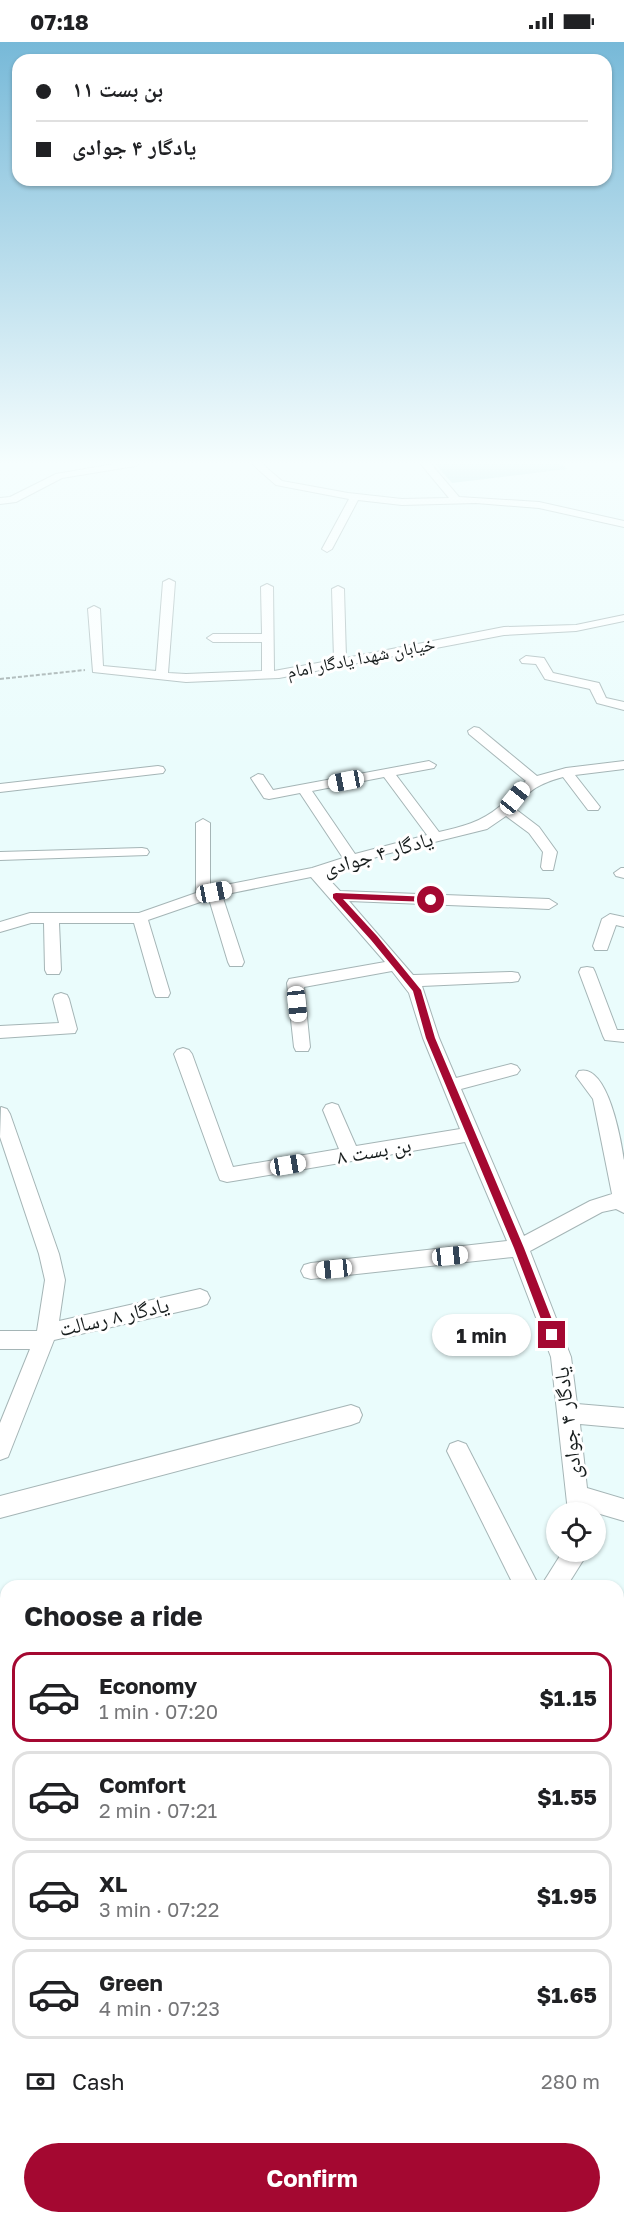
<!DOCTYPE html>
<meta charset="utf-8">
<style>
:root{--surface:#fff;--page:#f6f6f6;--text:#202124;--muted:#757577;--line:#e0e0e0;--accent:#a40831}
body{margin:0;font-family:"Golos Text","Noto Naskh Arabic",sans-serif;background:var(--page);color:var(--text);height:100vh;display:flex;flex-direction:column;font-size:22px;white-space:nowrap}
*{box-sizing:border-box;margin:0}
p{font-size:20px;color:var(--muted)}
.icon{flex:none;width:33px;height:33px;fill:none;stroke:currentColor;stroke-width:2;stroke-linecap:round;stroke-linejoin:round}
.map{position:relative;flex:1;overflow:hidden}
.details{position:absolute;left:0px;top:1538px;width:624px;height:644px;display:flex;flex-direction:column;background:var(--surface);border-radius:18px 18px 0 0;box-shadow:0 2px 4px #0004}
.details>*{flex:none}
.banner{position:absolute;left:12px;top:12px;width:600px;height:132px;border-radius:18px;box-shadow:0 2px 4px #0004;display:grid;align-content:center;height:132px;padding:0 24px;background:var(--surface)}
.fabs{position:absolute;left:546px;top:1460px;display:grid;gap:12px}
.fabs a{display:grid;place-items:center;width:60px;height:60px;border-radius:50%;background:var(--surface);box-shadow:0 2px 4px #0004;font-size:30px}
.end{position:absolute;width:27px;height:27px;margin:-14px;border:8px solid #a40831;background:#fff;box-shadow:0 0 0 3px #fff}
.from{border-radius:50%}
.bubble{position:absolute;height:42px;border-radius:21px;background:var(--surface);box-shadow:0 2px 4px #0004;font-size:20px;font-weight:700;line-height:42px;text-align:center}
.car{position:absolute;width:18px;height:36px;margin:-18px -9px;border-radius:8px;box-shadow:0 0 4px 2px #0007;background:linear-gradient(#fff 24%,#345 0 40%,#fff 0 76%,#345 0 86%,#fff 0)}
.banner b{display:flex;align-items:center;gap:21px;height:57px;font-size:22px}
.banner b+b{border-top:2px solid var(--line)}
.banner i{width:15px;height:15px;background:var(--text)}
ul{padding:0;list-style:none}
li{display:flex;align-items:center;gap:18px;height:90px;margin:0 12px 9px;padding:0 12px;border:3px solid var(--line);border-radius:18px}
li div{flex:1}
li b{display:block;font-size:22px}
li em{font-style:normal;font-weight:700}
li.active{border-color:var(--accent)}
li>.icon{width:54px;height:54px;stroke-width:1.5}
h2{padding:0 24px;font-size:27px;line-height:72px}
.pay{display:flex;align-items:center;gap:15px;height:66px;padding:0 24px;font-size:22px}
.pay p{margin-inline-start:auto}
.button{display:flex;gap:12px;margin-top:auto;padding:12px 24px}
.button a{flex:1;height:69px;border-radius:36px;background:var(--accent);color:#fff;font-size:24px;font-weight:700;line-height:69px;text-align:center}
.status{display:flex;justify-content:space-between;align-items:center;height:42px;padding:0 30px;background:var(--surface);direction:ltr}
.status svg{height:16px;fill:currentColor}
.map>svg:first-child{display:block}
.green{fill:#a7dbdc}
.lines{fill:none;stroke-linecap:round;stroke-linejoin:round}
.minor-casing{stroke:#a5b5b6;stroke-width:2}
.major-casing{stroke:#d5d6d6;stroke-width:3}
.highway-casing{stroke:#d5d6d6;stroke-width:2}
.path{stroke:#97a4a4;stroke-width:2;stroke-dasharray:4 2;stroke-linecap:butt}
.minor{fill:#fff;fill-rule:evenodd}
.major{fill:#93e5e7;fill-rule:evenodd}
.highway{fill:#4bd4d7;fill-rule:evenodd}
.route{fill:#a40831}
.labels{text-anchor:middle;stroke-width:6;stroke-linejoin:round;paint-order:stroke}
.far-street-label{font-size:18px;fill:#171d1d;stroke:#fff}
.street-label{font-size:21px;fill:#171d1d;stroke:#fff}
</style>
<div class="status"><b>07:18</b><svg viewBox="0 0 49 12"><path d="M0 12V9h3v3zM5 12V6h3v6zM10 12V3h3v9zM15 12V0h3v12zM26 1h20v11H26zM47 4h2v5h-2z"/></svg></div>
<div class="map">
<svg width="624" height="2180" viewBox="0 0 624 2180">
<rect width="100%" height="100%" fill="#eafcfc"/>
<path class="green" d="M434,421H561L567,427L452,441Z"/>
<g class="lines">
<defs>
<g id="minor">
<path d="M120,421H140L135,424L62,436L16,460L0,462V456L10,455L56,432Z"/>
<path d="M251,421H261L282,439L348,451L402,457L449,456L420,421H430L459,455L539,460L624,479V485L539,466L476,461L402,463L358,458L332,507L327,510L322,507L349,457L276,443Z"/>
<path d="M169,537L175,540L168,631L186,632L262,629V600H213L207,596L213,592H262L261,545L267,542L273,545L274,629L334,618L332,547L338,544L344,547L346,616L504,585L576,583L624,573V579L576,589L504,593L279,636L186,640L93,630L88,567L94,564L100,567L103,624L156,629L163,540Z"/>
<path d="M526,614L544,616L553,631L599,641L606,656L624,660V668L597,661L590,647L545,637L536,622L522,621L520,618Z"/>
<path d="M474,685L479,686L537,734L566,726L624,719V727L575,733L600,765L598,768H588L563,735C538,742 531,747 514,766L539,785L557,810L553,828H543L541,825L543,810L529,791L506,774L487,787L386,812L324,832L340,849L549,857L557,862L549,867L349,859L413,933L512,930L518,931L520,935L518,939L512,940L422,944L439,996L456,1036L511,1022L517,1024L520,1028L517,1032L461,1047L524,1194L590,1159L612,1152L593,1057L576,1034L579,1029C608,1021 621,1098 624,1118C624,1135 624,1154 624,1171L616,1167L602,1170L530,1209L571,1315L577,1362L624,1366V1386L580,1382L587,1446L624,1457V1479L590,1469L568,1470L551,1315L513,1215L311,1237L304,1235L301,1229L304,1223L311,1221L507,1199L465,1100L227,1140L220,1138L218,1133L174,1012L177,1008L183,1006L189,1008L192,1012L233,1125L339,1107L323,1068L326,1063L332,1061L338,1063L356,1104L460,1087L423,996L409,951L392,929L304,945L310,1005L308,1009H296L294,1005L287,941L289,937L385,920L311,835L222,853L244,920L242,924H230L228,920L209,857L148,878L170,951L168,955H156L154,951L134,881H59L61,928L59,932H47L45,928L44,881H31L0,890V880L30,871H139L196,851V781L203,777L210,781V846L312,826L343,816L300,751L269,757L264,756L251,736L258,732L263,733L273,748L429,719L436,723L434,726L396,733L439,790C462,785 481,780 499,765C509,757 515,746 526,739L469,692L468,689ZM384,735L427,793L355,812L312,749Z"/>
<path d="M158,724L163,725L165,728L163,731L0,750V742Z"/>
<path d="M142,806L147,807L149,810L147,813L0,818V810Z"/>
<path d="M621,826H624V836L616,834L614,831Z"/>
<path d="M610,872L624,875V885L616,883L607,908H595L593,904L602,877Z"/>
<path d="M587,925L593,926L595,930L617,988H624V1000L605,998L603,994L579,930L581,926Z"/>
<path d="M61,951L67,953L69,957L77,987L75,991L0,996V984L59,981L53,957L55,953Z"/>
<path d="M1,1065L7,1067L10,1072L59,1212L65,1238L59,1279L200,1247L207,1250L210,1256L207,1262L200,1265L54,1298L8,1415L0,1418V1381L30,1307H0V1289H37L45,1238L39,1212L0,1095Z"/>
<path d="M351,1363L359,1366L362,1373L359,1380L351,1383L0,1476V1454Z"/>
<path d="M458,1399L466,1402L539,1544H514L447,1409L450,1402Z"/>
<path d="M563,1509H589L567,1544H541Z"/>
<path d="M618,1753L624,1755V1785L618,1783Z"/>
</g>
<g id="major">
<path d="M0,1715L6,1717V1752L0,1750Z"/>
<path d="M548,2175H592L594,2180H550Z"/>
</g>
<path id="highway" d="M624,2154V2180H594L596,2175H618V2156Z"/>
</defs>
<use href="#minor" class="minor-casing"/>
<use href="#major" class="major-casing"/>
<use href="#highway" class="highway-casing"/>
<path class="path" d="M0,637L85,628"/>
<use href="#minor" class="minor"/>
<use href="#major" class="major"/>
<use href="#highway" class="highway"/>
</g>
<linearGradient id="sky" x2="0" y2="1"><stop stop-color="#77b9d8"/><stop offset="0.58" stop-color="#f6fefe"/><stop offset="1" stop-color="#f6fefe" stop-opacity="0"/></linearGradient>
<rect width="624" height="726" fill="url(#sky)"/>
<path class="route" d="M336,851L431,855L435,858L431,860L343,857L377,894L421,948L435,996L524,1206L558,1293L556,1296L552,1298L547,1293L514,1206L426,996L413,949L371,898L333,856V852Z"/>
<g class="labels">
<g class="far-street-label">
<text transform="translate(361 616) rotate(-11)" y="6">خیابان شهدا یادگار امام</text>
</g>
<g class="street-label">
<text transform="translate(378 812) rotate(-16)" y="7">یادگار ۴ جوادی</text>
<text transform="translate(374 1109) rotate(-10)" y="7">بن بست ۸</text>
<text transform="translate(114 1275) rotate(-13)" y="7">یادگار ۸ رسالت</text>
<text transform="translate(568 1381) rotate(-97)" y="7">یادگار ۴ جوادی</text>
</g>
</g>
</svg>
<div class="fabs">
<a><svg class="icon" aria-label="locate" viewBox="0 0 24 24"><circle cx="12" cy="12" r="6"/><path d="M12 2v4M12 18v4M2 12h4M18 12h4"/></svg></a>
</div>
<i class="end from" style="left:431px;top:858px"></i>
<i class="end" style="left:552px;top:1293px"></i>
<div class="bubble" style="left:432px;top:1272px;width:99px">1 min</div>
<i class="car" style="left:346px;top:739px;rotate:259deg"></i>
<i class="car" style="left:515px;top:756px;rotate:39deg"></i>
<i class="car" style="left:214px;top:850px;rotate:79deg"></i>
<i class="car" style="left:297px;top:962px;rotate:174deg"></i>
<i class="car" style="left:288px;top:1123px;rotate:80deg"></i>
<i class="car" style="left:450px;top:1214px;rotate:84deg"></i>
<i class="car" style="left:334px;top:1227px;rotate:264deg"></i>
<div class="banner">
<b><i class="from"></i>بن بست ۱۱</b>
<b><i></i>یادگار ۴ جوادی</b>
</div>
<section class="details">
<h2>Choose a ride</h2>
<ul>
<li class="active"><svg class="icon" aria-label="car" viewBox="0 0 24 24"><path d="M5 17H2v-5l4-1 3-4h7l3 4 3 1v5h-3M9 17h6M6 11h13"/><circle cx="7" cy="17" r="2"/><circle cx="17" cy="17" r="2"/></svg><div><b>Economy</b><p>1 min · 07:20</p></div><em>$1.15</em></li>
<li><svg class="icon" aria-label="car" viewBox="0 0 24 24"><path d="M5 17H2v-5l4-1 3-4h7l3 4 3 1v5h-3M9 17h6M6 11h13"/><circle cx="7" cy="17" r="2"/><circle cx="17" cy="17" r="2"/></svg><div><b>Comfort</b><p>2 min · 07:21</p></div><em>$1.55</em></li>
<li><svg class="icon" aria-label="car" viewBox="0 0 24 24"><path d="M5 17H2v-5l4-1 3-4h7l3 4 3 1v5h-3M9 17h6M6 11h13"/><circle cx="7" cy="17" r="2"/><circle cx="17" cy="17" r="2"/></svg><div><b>XL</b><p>3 min · 07:22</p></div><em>$1.95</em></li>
<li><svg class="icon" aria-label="car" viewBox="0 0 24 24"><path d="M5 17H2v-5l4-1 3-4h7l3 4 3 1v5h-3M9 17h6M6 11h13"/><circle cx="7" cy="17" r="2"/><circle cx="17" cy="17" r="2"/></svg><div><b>Green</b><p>4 min · 07:23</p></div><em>$1.65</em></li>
</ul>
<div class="pay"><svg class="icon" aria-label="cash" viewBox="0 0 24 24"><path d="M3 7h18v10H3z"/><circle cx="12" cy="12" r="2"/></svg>Cash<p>280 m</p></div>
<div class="button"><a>Confirm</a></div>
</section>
</div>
